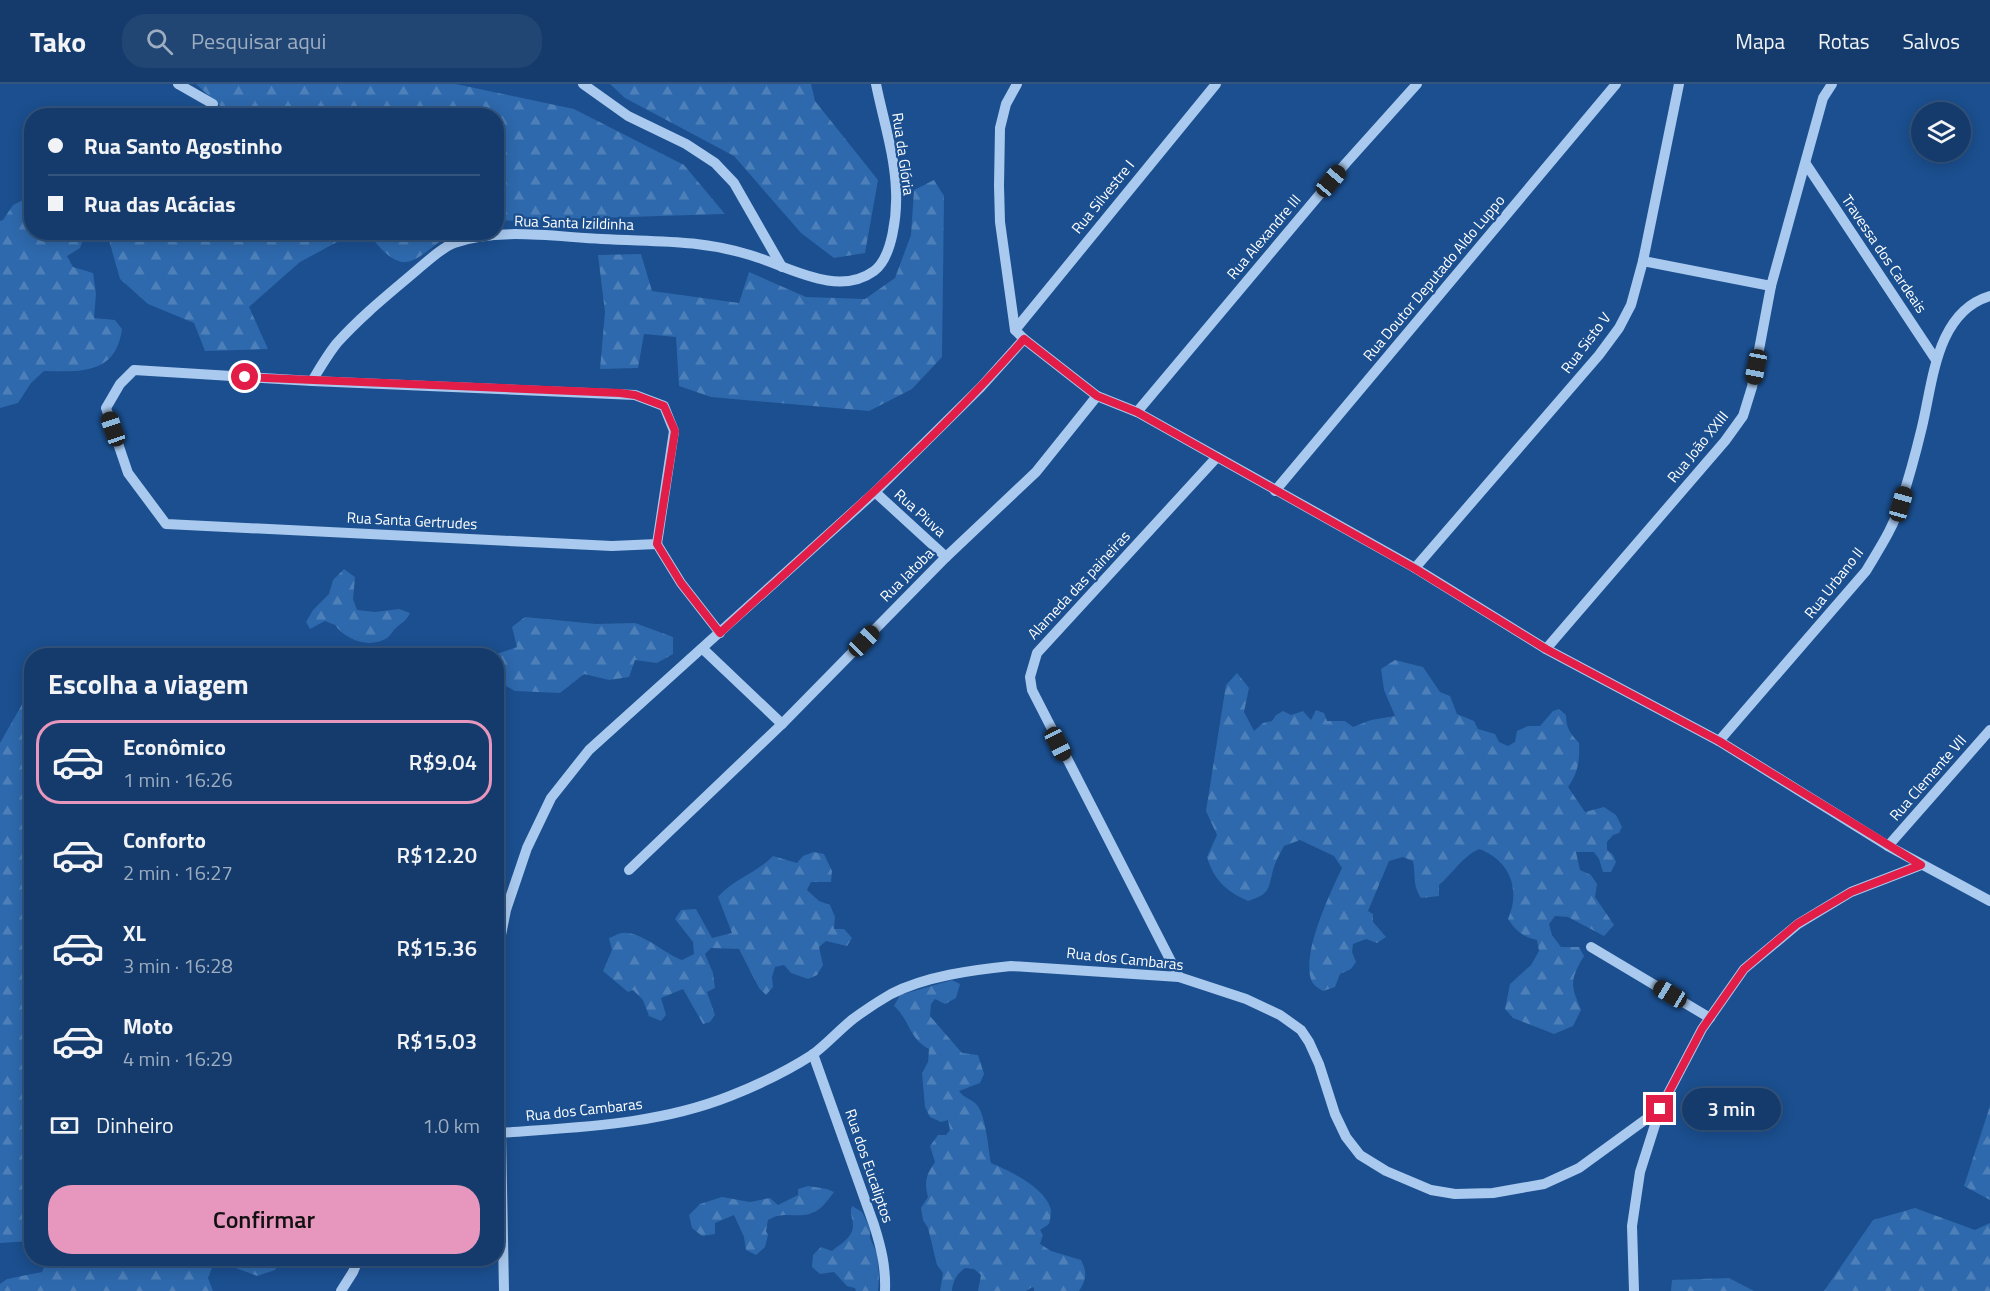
<!DOCTYPE html>
<html lang="pt">
<meta charset="utf-8">
<style>
:root{--surface:#143b6b;--page:#214673;--text:#f1f3f6;--muted:#9dadc1;--line:#33557e;--accent:#e797bd}
body{margin:0;font-family:"Titillium Web",sans-serif;background:var(--page);color:var(--text);height:100vh;display:flex;flex-direction:column;font-size:22px;white-space:nowrap}
*{box-sizing:border-box;margin:0}
p{font-size:20px;color:var(--muted)}
.icon{flex:none;width:33px;height:33px;fill:none;stroke:currentColor;stroke-width:2;stroke-linecap:round;stroke-linejoin:round}
.map{position:relative;flex:1;overflow:hidden}
.details{position:absolute;left:24px;top:564px;width:480px;height:618px;display:flex;flex-direction:column;background:var(--surface);border-radius:24px;box-shadow:0 3px 15px #0003,0 0 0 2px var(--line)}
.details>*{flex:none}
.banner{position:absolute;left:24px;top:24px;width:480px;height:132px;border-radius:24px;box-shadow:0 3px 15px #0003,0 0 0 2px var(--line);display:grid;align-content:center;height:132px;padding:0 24px;background:var(--surface)}
.controls{position:absolute;left:1911px;top:18px;display:grid;gap:12px}
.controls a{display:grid;place-items:center;width:60px;height:60px;border-radius:50%;background:var(--surface);box-shadow:0 3px 15px #0003,0 0 0 2px var(--line);font-size:30px}
.end{position:absolute;width:27px;height:27px;margin:-14px;border:8px solid #e11d48;background:#fff;box-shadow:0 0 0 3px #fff}
.from{border-radius:50%}
.bubble{position:absolute;height:42px;border-radius:21px;background:var(--surface);box-shadow:0 3px 15px #0003,0 0 0 2px var(--line);font-size:20px;font-weight:600;line-height:42px;text-align:center}
.car{position:absolute;width:18px;height:36px;margin:-18px -9px;border-radius:8px;box-shadow:0 0 4px 2px #0007;background:linear-gradient(#222 24%,#8ab4d8 0 40%,#222 0 76%,#8ab4d8 0 86%,#222 0)}
.banner b{display:flex;align-items:center;gap:21px;height:57px;font-size:22px}
.banner b+b{border-top:2px solid var(--line)}
.banner i{width:15px;height:15px;background:var(--text)}
ul{padding:0;list-style:none}
li{display:flex;align-items:center;gap:18px;height:84px;margin:0 12px 9px;padding:0 12px;border:3px solid transparent;border-radius:24px}
li div{flex:1}
li b{display:block;font-size:22px}
li em{font-style:normal;font-weight:600}
li.current{border-color:var(--accent)}
li>.icon{width:54px;height:54px;stroke-width:1.5}
h2{padding:0 24px;font-size:27px;line-height:72px}
.pay{display:flex;align-items:center;gap:15px;height:66px;padding:0 24px;font-size:22px}
.pay p{margin-inline-start:auto}
.primary-button{display:flex;gap:12px;margin-top:auto;padding:12px 24px}
.primary-button a{flex:1;height:69px;border-radius:24px;background:var(--accent);color:#111;font-size:24px;font-weight:600;line-height:69px;text-align:center}
header{display:flex;align-items:center;gap:36px;box-sizing:border-box;height:84px;padding:0 30px;background:var(--surface);border-bottom:2px solid var(--line)}
header strong{font-size:28px}
nav{display:flex;gap:33px;margin-inline-start:auto;font-size:21px}
.search{width:420px;height:54px;background:var(--page);display:flex;align-items:center;gap:15px;box-sizing:border-box;padding:0 21px;border-radius:24px;color:var(--muted);font-size:22px}
.map>svg:first-child{display:block}
.forest{fill:url(#forest-firs)}
.lines{fill:none;stroke-linecap:round;stroke-linejoin:round}
.minor{stroke:#a9c9ee;stroke-width:10}
.route{stroke:#e11d48;stroke-width:8}
.labels{text-anchor:middle;stroke-width:4.5;stroke-linejoin:round;paint-order:stroke}
.street-label{font-size:15px;fill:#fff;stroke:#1b4f8f}
</style>
<header>
<strong>Tako</strong>
<div class="search"><svg class="icon" aria-label="search" viewBox="0 0 24 24"><circle cx="10" cy="10" r="6"/><path d="M15 15l6 6"/></svg>Pesquisar aqui</div>
<nav><a>Mapa</a><a>Rotas</a><a>Salvos</a></nav>
</header>
<div class="map">
<svg width="1990" height="1207" viewBox="0 0 1990 1207">
<defs>
<pattern id="forest-firs" width="22" height="20" patternUnits="userSpaceOnUse" patternTransform="scale(1.5)"><rect width="22" height="20" fill="#2e69ad"/><path d="M5 1l3.5 6h-7zM16 11l3.5 6h-7z" fill="#4d80b9"/></pattern>
</defs>
<rect width="100%" height="100%" fill="#1b4f8f"/>
<g class="forest">
<path d="M196,0H456L574,25L684,81L725,130L497,137L496,32L230,31Z"/>
<path d="M610,0H811L815,17L878,96L865,169L834,174L801,149L734,72L625,14Z"/>
<path d="M934,96L944,112L942,273L912,305L869,327L711,313L679,302L676,253L644,250L638,284L600,285L605,228L598,171L641,170L652,207L739,219L749,188L806,213L865,215L895,194L911,151L914,106Z"/>
<path d="M27,114H31L32,148L85,149L80,164L67,172L73,183L93,189L96,210L94,234L115,236L122,245C116,290 82,288 44,287L31,299L18,319L0,324V137L3,136L13,121Z"/>
<path d="M438,149L442,156C433,162 423,172 413,176C395,185 379,162 369,151H350L300,178L249,223L268,265L205,267L194,239L148,220L120,195L107,149Z"/>
<path d="M344,485L355,493L353,515L357,526L375,528L399,525L410,529C406,537 403,538 397,543C393,546 391,551 387,554C369,565 346,556 335,541L325,537L310,545L306,538L313,526L329,510L333,496Z"/>
<path d="M525,533L596,540L635,539L673,553V570L657,579L635,576L629,593L609,596L584,590L560,609L515,607L497,597L496,572L494,571L517,563L512,543Z"/>
<path d="M1395,576L1423,583L1440,608L1450,612L1457,630L1474,637L1478,645L1495,650L1499,658L1508,662L1515,658L1517,647L1528,642H1540L1553,627L1559,625L1566,631C1566,644 1570,649 1579,659C1580,676 1578,689 1568,703L1585,728L1604,723L1616,731L1622,743L1619,749L1613,751L1607,758V766L1613,771L1616,778L1611,788H1603L1599,775L1594,768H1576L1580,786L1591,791L1597,800L1595,813L1614,841L1604,852L1568,833L1555,832L1549,840L1552,851L1561,863H1579L1584,872C1570,896 1570,900 1581,926L1573,942L1554,950L1513,934L1505,925L1510,900L1531,881L1539,867L1537,856C1523,853 1516,847 1508,835C1521,806 1510,776 1479,765C1463,772 1453,789 1439,801V812L1421,814C1412,800 1416,792 1413,777L1403,773L1389,777L1368,827L1373,830V838L1386,853L1377,859L1366,855L1353,860L1352,868L1356,878L1351,885L1340,890L1335,903L1323,907C1318,904 1315,902 1312,898C1300,872 1330,809 1342,784L1334,772L1300,756L1284,762C1281,768 1277,774 1275,780C1267,802 1274,809 1248,817C1226,807 1214,796 1207,773L1217,751L1206,727L1226,601L1237,589L1249,604L1244,628L1254,647L1263,639L1272,637L1276,631L1283,627L1291,631L1303,627L1311,636L1316,626L1324,629L1327,637H1345L1353,643L1371,636L1395,632L1384,606L1381,585Z"/>
<path d="M31,616V1157L0,1159V659L24,617Z"/>
<path d="M814,768L824,770L832,787L831,798H811L807,806L819,817L830,821L835,833L834,845H844L852,854L847,862L826,857L819,863L823,881L817,891L808,895L791,889L784,881L775,883L772,893L773,903L766,911L759,904L739,865L711,864L705,870L713,889L715,904L707,908L715,931L710,938L703,940L683,905L661,914L666,931L661,937L649,932L643,916L633,906L628,908L603,887L612,866L609,854C613,853 618,849 622,849C640,846 665,870 682,876L694,870L693,858L675,835L681,826L696,825L712,854L732,849L718,813C733,795 757,789 773,772L797,779L803,772Z"/>
<path d="M952,896L960,900L956,914L945,920L935,915L931,920L930,932L962,969L978,971L984,990L980,999L959,1007C964,1014 969,1014 975,1019C986,1028 988,1064 991,1079C1010,1087 1046,1104 1051,1126C1051,1130 1050,1136 1049,1140L1040,1146L1043,1151L1040,1160L1051,1167L1081,1176C1087,1188 1087,1195 1079,1207H1034V1204L1032,1203L1026,1207H978L981,1191L974,1185L965,1184C957,1190 953,1196 952,1207H940L943,1189L937,1181L928,1144L923,1136L921,1124L928,1113C924,1098 926,1091 935,1078L930,1062L938,1051H946L950,1046L948,1036L941,1038L930,1033L925,1023L922,989L928,978L929,965C909,955 910,936 894,922L900,911Z"/>
<path d="M1990,1022V1116L1964,1102Z"/>
<path d="M808,1102L827,1105L834,1108C829,1115 821,1126 812,1129C797,1135 784,1126 768,1136L766,1147L768,1151L765,1163L756,1171L746,1166L744,1153L734,1131L715,1139V1150L702,1152L692,1144L689,1131L700,1120L722,1113L750,1118L770,1114L778,1121L798,1111V1105Z"/>
<path d="M852,1122L862,1128L870,1144V1154L877,1170L879,1192L878,1207H856L855,1204L847,1202L834,1188L820,1190L812,1183L813,1171L821,1163L832,1167C840,1160 853,1154 853,1141C853,1133 849,1130 852,1122Z"/>
<path d="M1915,1124L1975,1146L1990,1139V1207H1824L1873,1136Z"/>
<path d="M47,1175V1174L282,1175L275,1186L257,1192L215,1176L208,1194L213,1207H0V1200L7,1195L42,1188Z"/>
<path d="M1729,1194L1754,1207H1671L1672,1196Z"/>
</g>
<g class="lines">
<g class="minor">
<path d="M178,0L213,20"/>
<path d="M583,0L628,32L686,60L715,79L734,99L782,183"/>
<path d="M1017,0L1006,20L1000,44L999,102L1000,138L1015,246L1024,255L1097,312L1137,328L1415,484L1546,565L1719,657L1888,762L1990,817"/>
<path d="M1806,80L1936,276"/>
<path d="M1643,177L1771,202"/>
<path d="M1015,246L1216,0"/>
<path d="M134,286L312,297L635,311L664,322L674,347L657,460L612,462L166,440L128,389L106,324L120,300Z"/>
<path d="M312,297C320,284 328,270 337,259C361,232 390,209 417,186C428,177 441,164 454,159C498,143 556,153 602,155C656,158 697,155 750,171C788,182 837,214 874,187C893,173 897,129 896,107C895,71 883,35 876,0"/>
<path d="M1137,328L1346,79L1417,0"/>
<path d="M1275,407L1616,0"/>
<path d="M875,408L946,473"/>
<path d="M657,460L681,499L720,549"/>
<path d="M1415,484L1599,271L1619,244L1631,221L1643,177L1679,0"/>
<path d="M703,565L782,640"/>
<path d="M1546,565L1725,357L1743,332L1752,303L1771,202L1823,14L1832,0"/>
<path d="M1719,657L1866,487C1879,465 1894,443 1901,418C1909,394 1916,368 1922,343C1933,298 1936,228 1990,212"/>
<path d="M1888,762L1990,646"/>
<path d="M629,786L782,640L946,473L1036,388L1097,312"/>
<path d="M1591,863L1710,934"/>
<path d="M1179,893L1032,606L1030,593L1037,569L1217,373"/>
<path d="M496,894L500,856L506,826L527,764L551,714L589,666L875,408L981,303L1024,255"/>
<path d="M813,970L874,1141C881,1163 886,1183 885,1207"/>
<path d="M496,971L501,1049L504,1207"/>
<path d="M501,1049C579,1043 657,1041 730,1012C758,1001 787,987 812,971C827,960 839,946 853,935C865,926 879,917 891,910C926,892 972,886 1011,882L1179,893L1246,915L1280,931L1301,946L1309,958L1319,980L1335,1030L1346,1053L1360,1071L1386,1087L1431,1106L1455,1110L1493,1109L1544,1100L1579,1084L1660,1025"/>
<path d="M341,1207L353,1188L359,1174"/>
<path d="M1634,1207L1632,1142L1640,1088L1660,1025L1702,945L1744,885L1798,840L1851,808L1921,781"/>
</g>
</g>
<g class="lines">
<path class="route" d="M245,293L620,309L635,311L664,322L675,347L657,460L681,499L720,549C824,453 931,361 1024,255L1097,312L1137,328L1414,484L1546,565L1719,657L1921,781L1851,808L1797,840L1744,885L1702,945L1660,1025"/>
</g>
<g class="labels">
<g class="street-label">
<text transform="translate(903 70) rotate(82)" y="5">Rua da Glória</text>
<text transform="translate(1103 113) rotate(-51)" y="5">Rua Silvestre I</text>
<text transform="translate(574 139) rotate(2)" y="5">Rua Santa Izildinha</text>
<text transform="translate(1264 153) rotate(-50)" y="5">Rua Alexandre III</text>
<text transform="translate(1884 170) rotate(56)" y="5">Travessa dos Cardeais</text>
<text transform="translate(1434 194) rotate(-50)" y="5">Rua Doutor Deputado Aldo Luppo</text>
<text transform="translate(1586 259) rotate(-53)" y="5">Rua Sisto V</text>
<text transform="translate(1698 363) rotate(-51)" y="5">Rua João XXIII</text>
<text transform="translate(920 429) rotate(42)" y="5">Rua Piuva</text>
<text transform="translate(412 437) rotate(3)" y="5">Rua Santa Gertrudes</text>
<text transform="translate(907 491) rotate(-45)" y="5">Rua Jatoba</text>
<text transform="translate(1834 499) rotate(-52)" y="5">Rua Urbano II</text>
<text transform="translate(1079 501) rotate(-47)" y="5">Alameda das paineiras</text>
<text transform="translate(1928 694) rotate(-49)" y="5">Rua Clemente VII</text>
<text transform="translate(1125 875) rotate(6)" y="5">Rua dos Cambaras</text>
<text transform="translate(584 1026) rotate(-6)" y="5">Rua dos Cambaras</text>
<text transform="translate(869 1082) rotate(71)" y="5">Rua dos Eucaliptos</text>
</g>
</g>
</svg>
<div class="controls">
<a><svg class="icon" aria-label="layers" viewBox="0 0 24 24"><path d="M12 4l9 5-9 5-9-5zM3 14l9 5 9-5"/></svg></a>
</div>
<i class="end from" style="left:245px;top:293px"></i>
<i class="end" style="left:1660px;top:1025px"></i>
<div class="bubble" style="left:1682px;top:1004px;width:99px">3 min</div>
<i class="car" style="left:1331px;top:97px;rotate:40deg"></i>
<i class="car" style="left:1756px;top:283px;rotate:191deg"></i>
<i class="car" style="left:113px;top:345px;rotate:341deg"></i>
<i class="car" style="left:1901px;top:420px;rotate:16deg"></i>
<i class="car" style="left:864px;top:557px;rotate:44deg"></i>
<i class="car" style="left:1058px;top:660px;rotate:153deg"></i>
<i class="car" style="left:1670px;top:910px;rotate:301deg"></i>
<div class="banner">
<b><i class="from"></i>Rua Santo Agostinho</b>
<b><i></i>Rua das Acácias</b>
</div>
<section class="details">
<h2>Escolha a viagem</h2>
<ul>
<li class="current"><svg class="icon" aria-label="car" viewBox="0 0 24 24"><path d="M5 17H2v-5l4-1 3-4h7l3 4 3 1v5h-3M9 17h6M6 11h13"/><circle cx="7" cy="17" r="2"/><circle cx="17" cy="17" r="2"/></svg><div><b>Econômico</b><p>1 min · 16:26</p></div><em>R$9.04</em></li>
<li><svg class="icon" aria-label="car" viewBox="0 0 24 24"><path d="M5 17H2v-5l4-1 3-4h7l3 4 3 1v5h-3M9 17h6M6 11h13"/><circle cx="7" cy="17" r="2"/><circle cx="17" cy="17" r="2"/></svg><div><b>Conforto</b><p>2 min · 16:27</p></div><em>R$12.20</em></li>
<li><svg class="icon" aria-label="car" viewBox="0 0 24 24"><path d="M5 17H2v-5l4-1 3-4h7l3 4 3 1v5h-3M9 17h6M6 11h13"/><circle cx="7" cy="17" r="2"/><circle cx="17" cy="17" r="2"/></svg><div><b>XL</b><p>3 min · 16:28</p></div><em>R$15.36</em></li>
<li><svg class="icon" aria-label="car" viewBox="0 0 24 24"><path d="M5 17H2v-5l4-1 3-4h7l3 4 3 1v5h-3M9 17h6M6 11h13"/><circle cx="7" cy="17" r="2"/><circle cx="17" cy="17" r="2"/></svg><div><b>Moto</b><p>4 min · 16:29</p></div><em>R$15.03</em></li>
</ul>
<div class="pay"><svg class="icon" aria-label="cash" viewBox="0 0 24 24"><path d="M3 7h18v10H3z"/><circle cx="12" cy="12" r="2"/></svg>Dinheiro<p>1.0 km</p></div>
<div class="primary-button"><a>Confirmar</a></div>
</section>
</div>
